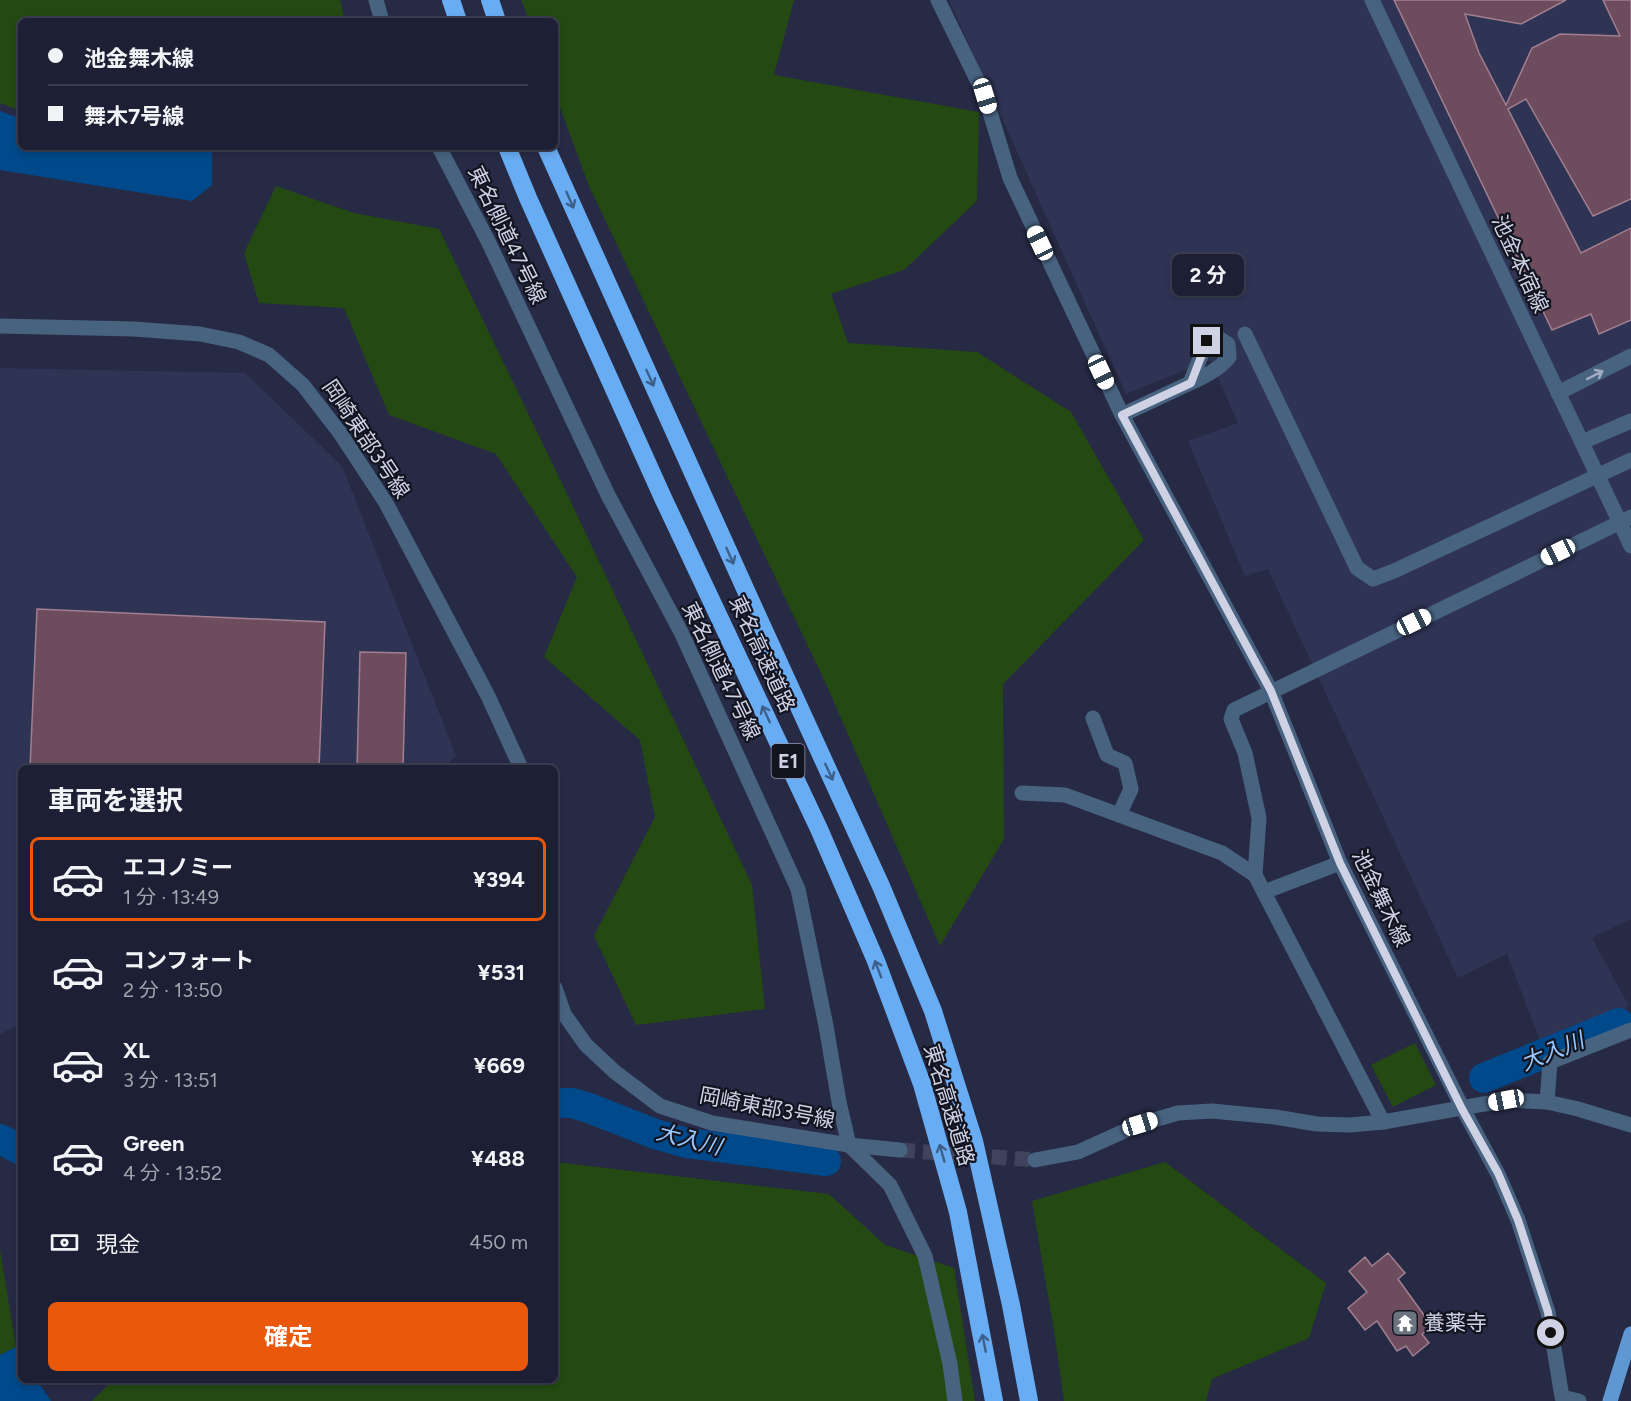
<!DOCTYPE html>
<html lang="ja">
<meta charset="utf-8">
<style>
:root{--surface:#1d2034;--page:#2a2d40;--text:#f1f3f6;--muted:#a0a3ac;--line:#3b3e4f;--accent:#ea580c}
body{margin:0;font-family:Figtree,"Noto Sans JP",sans-serif;background:var(--page);color:var(--text);height:100vh;display:flex;flex-direction:column;font-size:22px;white-space:nowrap}
*{box-sizing:border-box;margin:0}
p{font-size:20px;color:var(--muted)}
.icon{flex:none;width:33px;height:33px;fill:none;stroke:currentColor;stroke-width:2;stroke-linecap:round;stroke-linejoin:round}
.map{position:relative;flex:1;overflow:hidden}
.side{position:absolute;left:18px;top:765px;width:540px;height:618px;display:flex;flex-direction:column;background:var(--surface);border-radius:9px;box-shadow:0 3px 9px #0003,0 0 0 2px var(--line)}
.side>*{flex:none}
.banner{position:absolute;left:18px;top:18px;width:540px;height:132px;border-radius:9px;box-shadow:0 3px 9px #0003,0 0 0 2px var(--line);display:grid;align-content:center;height:132px;padding:0 30px;background:var(--surface)}
.end{position:absolute;width:27px;height:27px;margin:-14px;border:8px solid #cfd2e4;background:#111;box-shadow:0 0 0 3px #111}
.from{border-radius:50%}
.bubble{position:absolute;height:42px;border-radius:9px;background:var(--surface);box-shadow:0 3px 9px #0003,0 0 0 2px var(--line);font-size:20px;font-weight:700;line-height:42px;text-align:center}
.car{position:absolute;width:18px;height:36px;margin:-18px -9px;border-radius:8px;box-shadow:0 0 4px 2px #0007;background:linear-gradient(#fff 24%,#345 0 40%,#fff 0 76%,#345 0 86%,#fff 0)}
.banner b{display:flex;align-items:center;gap:21px;height:57px;font-size:22px}
.banner b+b{border-top:2px solid var(--line)}
.banner i{width:15px;height:15px;background:var(--text)}
ul{padding:0;list-style:none}
li{display:flex;align-items:center;gap:18px;height:84px;margin:0 12px 9px;padding:0 18px;border:3px solid transparent;border-radius:9px}
li div{flex:1}
li b{display:block;font-size:22px}
li em{font-style:normal;font-weight:700}
li.on{border-color:var(--accent)}
li>.icon{width:54px;height:54px;stroke-width:1.5}
h2{padding:0 30px;font-size:27px;line-height:72px}
.pay{display:flex;align-items:center;gap:15px;height:66px;padding:0 30px;font-size:22px}
.pay p{margin-inline-start:auto}
.button{display:flex;gap:12px;margin-top:auto;padding:12px 30px}
.button a{flex:1;height:69px;border-radius:9px;background:var(--accent);color:#fff;font-size:24px;font-weight:700;line-height:69px;text-align:center}
.map>svg:first-child{display:block}
.built{fill:#2f3455}
.green{fill:#244912}
.water{fill:#00498a}
.lines{fill:none;stroke-linecap:round;stroke-linejoin:round}
.river{stroke:#00498a;stroke-width:30}
.building{fill:#6d4d5d;stroke:#a27f90;stroke-width:1.5}
.minor-tunnel{stroke:#40435d;stroke-width:15;stroke-dasharray:15 8;stroke-linecap:butt}
.minor{stroke:#486380;stroke-width:15}
.major{stroke:#5f97d2;stroke-width:15}
.highway{stroke:#68acf3;stroke-width:18}
.minor-bridge{stroke:#486380;stroke-width:15}
.oneway{stroke:#3d608a}
.oneway2{stroke:#a0abc1}
.route{stroke:#cfd2e4;stroke-width:8}
.labels{text-anchor:middle;stroke-width:4.5;stroke-linejoin:round;paint-order:stroke}
.shield{fill:#121420;stroke:#9699a9;stroke-width:1.5}
.shield-label{font-size:20px;font-weight:bold;fill:#cfd2e4}
.street-label{font-size:21px;fill:#cfd2e4;stroke:#121420}
.poi-label{font-size:21px;fill:#cfd2e4;stroke:#121420;text-anchor:start}
.water-label{font-size:22px;font-style:italic;fill:#98c8ff;stroke:#121420}
</style>
<div class="map">
<svg width="1631" height="1401" viewBox="0 0 1631 1401">
<rect width="100%" height="100%" fill="#272a45"/>
<g class="built">
<path d="M949,0H1631V919L1592,938L1629,1006L1542,1046L1507,954L1458,978L1268,569L1245,576L1188,441L1238,423L1210,360L1126,394Z"/>
<path d="M0,368L245,373L342,466L456,756L443,768H21V1024L0,1034Z"/>
</g>
<g class="green">
<path d="M0,0H340L345,21H21V111L0,103Z"/>
<path d="M521,0H794L774,75L979,112L977,201L904,270L831,294L848,343L977,352L1071,412L1144,540L1003,684L1004,839L940,946L827,686L589,186L555,94V21H530Z"/>
<path d="M276,186L354,213L439,229L569,498L752,885L765,1009L636,1025L594,936L655,817L640,740L544,657L577,577L496,454L389,415L344,308L259,303L244,253Z"/>
<path d="M1415,1043L1436,1085L1393,1107L1371,1065Z"/>
<path d="M555,1162L829,1194L885,1245L954,1268L975,1401H92L113,1380H555Z"/>
<path d="M1165,1162L1326,1283L1309,1338L1212,1379L1206,1401H1064L1055,1337L1032,1201Z"/>
<path d="M0,1249L16,1347L0,1355Z"/>
</g>
<g class="water">
<path d="M0,111L21,119V147H212V185L192,201L0,170Z"/>
<path d="M16,1347L21,1354V1380H37L51,1401H0V1355Z"/>
</g>
<g class="lines">
<g class="river">
<path d="M1484,1078L1619,1023"/>
<path d="M555,1103H572L589,1108L655,1134L687,1143L826,1161"/>
<path d="M0,1139L21,1150"/>
</g>
</g>
<g class="building">
<path d="M1394,0H1566L1521,24L1465,14L1479,53L1506,105L1532,48L1560,34L1620,36L1603,0H1631V199L1593,216L1526,99L1508,109L1581,253L1631,228V320L1599,334L1591,314L1552,330Z"/>
<path d="M37,609L325,622L319,768H30Z"/>
<path d="M360,652L406,653L403,768H357Z"/>
<path d="M1388,1253L1405,1273L1398,1279L1432,1326L1422,1334L1429,1343L1413,1356L1406,1346L1397,1351L1377,1321L1365,1330L1348,1308L1367,1292L1349,1271L1365,1257L1372,1266Z"/>
</g>
<g class="lines">
<path class="minor-tunnel" d="M900,1150L1035,1160"/>
<g class="minor">
<path d="M376,0L382,21"/>
<path d="M938,0L985,96L1010,178L1122,415L1271,691L1340,863L1463,1109L1498,1174L1518,1220L1548,1312L1562,1397L1579,1401"/>
<path d="M1372,0L1631,546"/>
<path d="M439,147L488,241L608,495L681,632L798,889L826,1026L839,1102L849,1145L890,1185L925,1256L950,1364L955,1401"/>
<path d="M0,326L134,329L200,334L239,342L269,355L303,385L340,433L386,503L488,696L521,768"/>
<path d="M1245,334L1357,568L1373,579L1394,571L1554,496"/>
<path d="M1217,337L1228,344L1229,357C1220,369 1204,377 1190,383L1207,341Z"/>
<path d="M1558,393L1631,356"/>
<path d="M1122,415L1190,383"/>
<path d="M1582,442L1631,421"/>
<path d="M1093,718L1107,755L1125,763L1131,789L1119,815"/>
<path d="M1022,793L1065,795L1222,853L1255,875L1383,1122"/>
<path d="M1255,875L1259,818L1245,753L1231,719L1234,710L1631,517"/>
<path d="M1264,892L1340,863"/>
<path d="M555,988L564,1014L586,1045L615,1072L660,1106L712,1123L849,1145L900,1150"/>
<path d="M1547,1102L1550,1062L1631,1030"/>
<path d="M1035,1160L1078,1152L1140,1124L1178,1113L1212,1111L1275,1117L1317,1124L1350,1125L1383,1122L1506,1100L1547,1102L1578,1109L1631,1125"/>
</g>
<path class="major" d="M1610,1401L1631,1334"/>
<g class="highway">
<path d="M451,0L458,21"/>
<path d="M490,0L497,21"/>
<path d="M507,147L528,198L663,498L819,829L876,961L922,1084L958,1212L994,1401"/>
<path d="M546,147L752,604L881,886L933,1011L974,1141L1011,1305L1029,1401"/>
</g>
<path class="minor-bridge" d="M1554,496L1631,460"/>
</g>
<defs><path id="oneway-shaft" d="M-6 0H5M1.5-3L5.5 0L1.5 3" fill="none" stroke-width="1.6" stroke-linecap="round" stroke-linejoin="round" transform="scale(1.5)"/></defs>
<g class="oneway">
<use href="#oneway-shaft" transform="translate(570 200) rotate(66)"/>
<use href="#oneway-shaft" transform="translate(650 378) rotate(66)"/>
<use href="#oneway-shaft" transform="translate(730 556) rotate(66)"/>
<use href="#oneway-shaft" transform="translate(766 714) rotate(-115)"/>
<use href="#oneway-shaft" transform="translate(829 772) rotate(65)"/>
<use href="#oneway-shaft" transform="translate(878 969) rotate(-111)"/>
<use href="#oneway-shaft" transform="translate(942 1153) rotate(-106)"/>
<use href="#oneway-shaft" transform="translate(984 1343) rotate(-101)"/>
</g>
<use class="oneway2" href="#oneway-shaft" transform="translate(1595 375) rotate(-27)"/>
<g class="lines">
<path class="route" d="M1207,341L1191,383L1122,415L1271,691L1340,863L1462,1109L1498,1173L1518,1220L1548,1312L1551,1333"/>
</g>
<defs>
<symbol id="temple-square" viewBox="-11 -11 22 22"><rect x="-9" y="-9" width="18" height="18" rx="4" fill="#6b7280" stroke="#121420"/><path d="M0-6L5-2H3V0L6.5 2.5H4V6H1.5V3h-3V6H-4V2.5H-6.5L-3 0V-2H-5Z" fill="#fff"/></symbol>
</defs>
<g fill-rule="evenodd">
<use href="#temple-square" x="1390" y="1308" width="30" height="30"/>
</g>
<g class="labels">
<rect class="shield" x="771.5" y="744" width="33" height="34" rx="4.5"/>
<g class="shield-label">
<text x="788" y="768">E1</text>
</g>
<g class="street-label">
<text transform="translate(507 235) rotate(64)" y="7">東名側道47号線</text>
<text transform="translate(1520 264) rotate(65)" y="7">池金本宿線</text>
<text transform="translate(366 439) rotate(56)" y="7">岡崎東部3号線</text>
<text transform="translate(762 654) rotate(65)" y="7">東名高速道路</text>
<text transform="translate(721 671) rotate(64)" y="7">東名側道47号線</text>
<text transform="translate(1381 898) rotate(64)" y="7">池金舞木線</text>
<text transform="translate(949 1105) rotate(73)" y="7">東名高速道路</text>
<text transform="translate(767 1108) rotate(11)" y="7">岡崎東部3号線</text>
</g>
<g class="poi-label">
<text x="1424" y="1330">養薬寺</text>
</g>
<g class="water-label">
<text transform="translate(1552 1051) rotate(-22)" y="8">大入川</text>
<text transform="translate(689 1139) rotate(14)" y="8">大入川</text>
</g>
</g>
</svg>
<i class="end from" style="left:1551px;top:1333px"></i>
<i class="end" style="left:1207px;top:341px"></i>
<div class="bubble" style="left:1172px;top:254px;width:72px">2 分</div>
<i class="car" style="left:985px;top:96px;rotate:163deg"></i>
<i class="car" style="left:1040px;top:243px;rotate:335deg"></i>
<i class="car" style="left:1101px;top:372px;rotate:155deg"></i>
<i class="car" style="left:1558px;top:552px;rotate:244deg"></i>
<i class="car" style="left:1414px;top:622px;rotate:64deg"></i>
<i class="car" style="left:1506px;top:1100px;rotate:259deg"></i>
<i class="car" style="left:1140px;top:1124px;rotate:73deg"></i>
<div class="banner">
<b><i class="from"></i>池金舞木線</b>
<b><i></i>舞木7号線</b>
</div>
<section class="side">
<h2>車両を選択</h2>
<ul>
<li class="on"><svg class="icon" aria-label="car" viewBox="0 0 24 24"><path d="M5 17H2v-5l4-1 3-4h7l3 4 3 1v5h-3M9 17h6M6 11h13"/><circle cx="7" cy="17" r="2"/><circle cx="17" cy="17" r="2"/></svg><div><b>エコノミー</b><p>1 分 · 13:49</p></div><em>¥394</em></li>
<li><svg class="icon" aria-label="car" viewBox="0 0 24 24"><path d="M5 17H2v-5l4-1 3-4h7l3 4 3 1v5h-3M9 17h6M6 11h13"/><circle cx="7" cy="17" r="2"/><circle cx="17" cy="17" r="2"/></svg><div><b>コンフォート</b><p>2 分 · 13:50</p></div><em>¥531</em></li>
<li><svg class="icon" aria-label="car" viewBox="0 0 24 24"><path d="M5 17H2v-5l4-1 3-4h7l3 4 3 1v5h-3M9 17h6M6 11h13"/><circle cx="7" cy="17" r="2"/><circle cx="17" cy="17" r="2"/></svg><div><b>XL</b><p>3 分 · 13:51</p></div><em>¥669</em></li>
<li><svg class="icon" aria-label="car" viewBox="0 0 24 24"><path d="M5 17H2v-5l4-1 3-4h7l3 4 3 1v5h-3M9 17h6M6 11h13"/><circle cx="7" cy="17" r="2"/><circle cx="17" cy="17" r="2"/></svg><div><b>Green</b><p>4 分 · 13:52</p></div><em>¥488</em></li>
</ul>
<div class="pay"><svg class="icon" aria-label="cash" viewBox="0 0 24 24"><path d="M3 7h18v10H3z"/><circle cx="12" cy="12" r="2"/></svg>現金<p>450 m</p></div>
<div class="button"><a>確定</a></div>
</section>
</div>
